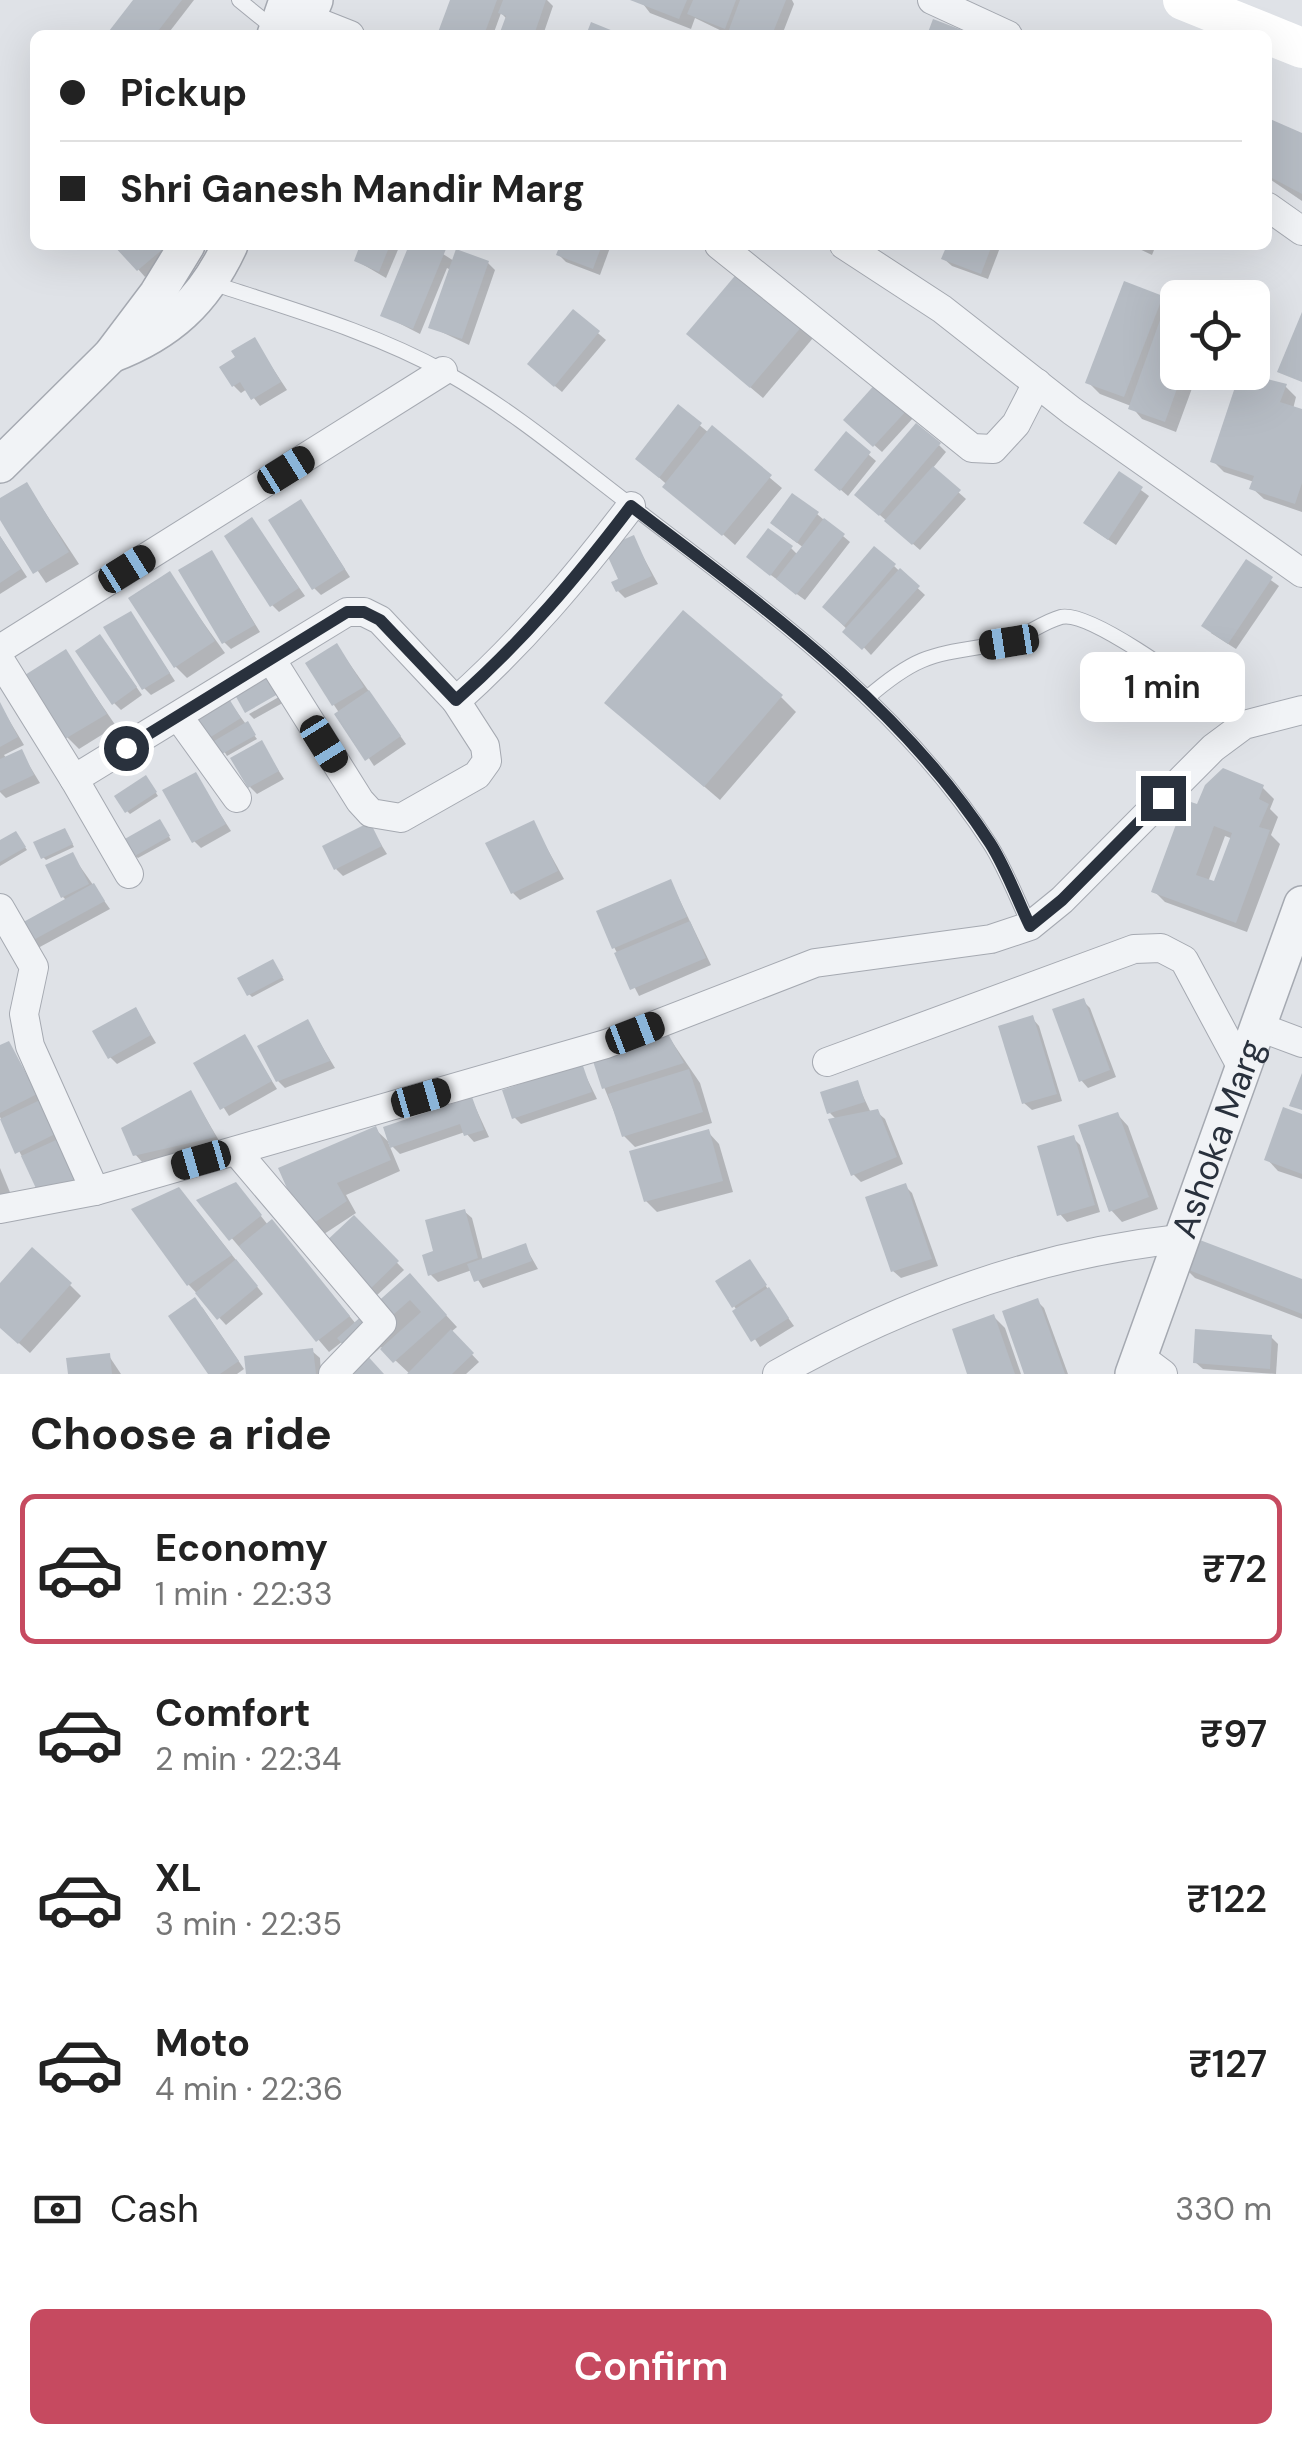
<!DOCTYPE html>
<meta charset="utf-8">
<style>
:root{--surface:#fff;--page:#f6f6f6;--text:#222;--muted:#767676;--line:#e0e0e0;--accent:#c64a60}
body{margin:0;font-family:"DM Sans",sans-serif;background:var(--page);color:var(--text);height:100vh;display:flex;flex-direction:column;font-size:38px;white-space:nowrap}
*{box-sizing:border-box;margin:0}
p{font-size:32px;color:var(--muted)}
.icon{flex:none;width:55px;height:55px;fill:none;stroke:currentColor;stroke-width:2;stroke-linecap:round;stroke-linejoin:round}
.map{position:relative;height:1374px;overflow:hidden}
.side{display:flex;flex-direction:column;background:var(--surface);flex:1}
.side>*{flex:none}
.banner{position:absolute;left:30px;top:30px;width:1242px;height:220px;border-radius:15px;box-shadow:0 10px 40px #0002;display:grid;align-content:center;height:220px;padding:0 30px;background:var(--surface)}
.buttons{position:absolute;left:1160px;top:280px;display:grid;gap:20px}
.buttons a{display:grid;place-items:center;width:110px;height:110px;border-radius:15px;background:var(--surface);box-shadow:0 10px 40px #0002;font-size:50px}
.end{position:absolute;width:45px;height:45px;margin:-22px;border:12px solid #29313d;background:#fff;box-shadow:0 0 0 5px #fff}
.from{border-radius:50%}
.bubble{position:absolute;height:70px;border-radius:15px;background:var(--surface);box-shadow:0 10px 40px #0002;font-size:32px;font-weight:600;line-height:70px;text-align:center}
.car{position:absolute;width:30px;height:60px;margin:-30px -15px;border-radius:12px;box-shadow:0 0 8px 2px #0007;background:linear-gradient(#222 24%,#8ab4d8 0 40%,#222 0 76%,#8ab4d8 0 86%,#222 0)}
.banner b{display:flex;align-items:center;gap:35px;height:95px;font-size:38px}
.banner b+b{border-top:2px solid var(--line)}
.banner i{width:25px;height:25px;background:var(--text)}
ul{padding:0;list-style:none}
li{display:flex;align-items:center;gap:30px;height:150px;margin:0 20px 15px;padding:0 10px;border:5px solid transparent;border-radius:15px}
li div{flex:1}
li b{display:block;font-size:38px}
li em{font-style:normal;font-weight:600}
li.active{border-color:var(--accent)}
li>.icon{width:90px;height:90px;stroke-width:1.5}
h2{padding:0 30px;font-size:45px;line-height:120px}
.pay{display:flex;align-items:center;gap:25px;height:110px;padding:0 30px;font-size:38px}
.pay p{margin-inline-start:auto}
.action{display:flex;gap:20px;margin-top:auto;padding:20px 30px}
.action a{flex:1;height:115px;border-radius:15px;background:var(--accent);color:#fff;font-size:40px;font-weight:600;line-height:115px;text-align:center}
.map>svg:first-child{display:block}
.shadow{fill:#0003;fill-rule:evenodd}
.building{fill:#b6bcc4;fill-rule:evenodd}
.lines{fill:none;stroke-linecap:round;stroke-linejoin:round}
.service-casing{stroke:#a5a9b1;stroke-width:16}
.minor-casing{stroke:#a5a9b1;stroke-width:30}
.tertiary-casing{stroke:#a5a9b1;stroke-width:38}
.service{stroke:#f1f3f6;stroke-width:14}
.minor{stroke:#f1f3f6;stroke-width:28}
.tertiary{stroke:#f1f3f6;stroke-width:35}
.secondary{stroke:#fff;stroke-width:40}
.route{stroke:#29313d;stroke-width:12}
.labels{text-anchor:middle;stroke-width:10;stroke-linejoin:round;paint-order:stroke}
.street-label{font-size:35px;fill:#29313d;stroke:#eef1f5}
</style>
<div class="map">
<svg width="1302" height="1374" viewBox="0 0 1302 1374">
<rect width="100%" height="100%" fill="#dfe2e7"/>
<g class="shadow">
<path d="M136,0H194L167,35H111Z"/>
<path d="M453,0H547L553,6L543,35H502L507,19L501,13L493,35H439Z"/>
<path d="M640,0H792L794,4L782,35H730L695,18L691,29L650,13Z"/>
<path d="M1268,121L1302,136V201L1268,178Z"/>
<path d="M117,245H157L168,257L145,277Z"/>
<path d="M363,245H400L386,278L357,261Z"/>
<path d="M412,245H429L454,261L488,263L495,270L469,345L431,327L451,270L447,268L420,334L383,315Z"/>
<path d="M563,245H611L600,275L566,262L559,255Z"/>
<path d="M949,245H1001L988,279L952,266L944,259Z"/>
<path d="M1131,245H1156L1152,255Z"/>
<path d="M1162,298L1173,309L1178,372H1198L1176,432L1142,419L1131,406L1100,394L1088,382Z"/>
<path d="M573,312L606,340L562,392L537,371Z"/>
<path d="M802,327L813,338L763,398L700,345Z"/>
<path d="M254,340L287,390L260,406L247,389L241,393L234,386L223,368Z"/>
<path d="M1242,372L1285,386L1296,397L1293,409L1302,412V512L1264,499L1252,488L1254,482L1224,472L1213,461Z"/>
<path d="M878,384L914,417L882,452L846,420Z"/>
<path d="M679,408L709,433L712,429L782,488L735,545L646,466Z"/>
<path d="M846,435L876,461L848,496L825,476Z"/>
<path d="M939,445L946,452L932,469L966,499L920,550L865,502Z"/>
<path d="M1119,474L1149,496L1116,545L1094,530Z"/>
<path d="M27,485L79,564L46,583L0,515V501Z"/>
<path d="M307,510L350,577L321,595L314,588Z"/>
<path d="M817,514L850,542L805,600L756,564L791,548L798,555L804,548L780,530Z"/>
<path d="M252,520L305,596L279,612L272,605Z"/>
<path d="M0,536L27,577L0,594Z"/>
<path d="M633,538L658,584L625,598L618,591Z"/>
<path d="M212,554L260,632L231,649L224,642Z"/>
<path d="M1247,563L1279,586L1236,649L1211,633Z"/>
<path d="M894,566L925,595L871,655L826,607Z"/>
<path d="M169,575L225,653L187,678L175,666Z"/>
<path d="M131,614L175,681L151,695L144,688Z"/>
<path d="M107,645L142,695L121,710L114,703Z"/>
<path d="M337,646L406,744L374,766L334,705Z"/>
<path d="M66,653L116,726L79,749L67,737Z"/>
<path d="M284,694L288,700L254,719L249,714Z"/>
<path d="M781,697L796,712L720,800L623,717Z"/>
<path d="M0,705L24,745L4,755L7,759L21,752L40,783L6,798L0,792Z"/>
<path d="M234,708L257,739L227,756L219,743L215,745L208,738Z"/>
<path d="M261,743L284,779L257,794L250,787Z"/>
<path d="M195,775L231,831L201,848L194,841Z"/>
<path d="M148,781L158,796L130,814L127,811Z"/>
<path d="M1263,788L1274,799L1270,809L1278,817L1271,835L1280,844L1247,932L1165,902L1154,891L1199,807ZM1225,836L1233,839L1216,885L1208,882Z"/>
<path d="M533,823L564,879L520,900L513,893Z"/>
<path d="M162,825L171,840L138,858L135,856Z"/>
<path d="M369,825L387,854L343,876L336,869Z"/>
<path d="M67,833L74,847L46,860L43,857Z"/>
<path d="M18,837L27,850L0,866V843Z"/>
<path d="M72,855L110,909L38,948L30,941L67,901L63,897Z"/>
<path d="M671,882L711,965L639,996L614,947Z"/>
<path d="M275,965L284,980L252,997L249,994Z"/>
<path d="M1083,1001L1090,1008L1116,1077L1088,1088L1081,1080Z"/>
<path d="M136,1010L156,1043L117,1064L110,1057Z"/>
<path d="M1032,1018L1039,1026L1062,1101L1032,1110L1024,1103Z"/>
<path d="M308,1023L335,1068L285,1088L278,1081Z"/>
<path d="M666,1033L700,1083L712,1123L635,1147L624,1136L604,1087Z"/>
<path d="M244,1037L277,1089L229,1116L196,1064Z"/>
<path d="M8,1044L62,1141L24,1160L0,1117V1048Z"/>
<path d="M581,1066L597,1099L521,1124L514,1117Z"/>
<path d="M857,1083L871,1113L877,1112L885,1119L903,1164L861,1182L854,1175L837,1120L830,1113Z"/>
<path d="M191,1093L221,1144L142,1162L135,1154Z"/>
<path d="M472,1100L489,1137L474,1142L465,1132L400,1154L388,1142L400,1171L346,1195L356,1213L318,1238L282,1170L375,1129L393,1146Z"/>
<path d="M1117,1114L1128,1126L1158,1209L1122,1222L1111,1210Z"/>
<path d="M1302,1117V1179L1278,1171L1267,1159Z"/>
<path d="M708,1132L719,1144L733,1192L657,1212L646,1201Z"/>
<path d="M1073,1138L1080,1145L1100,1212L1067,1222L1060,1214Z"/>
<path d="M0,1168L14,1202L0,1207Z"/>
<path d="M905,1186L912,1193L938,1266L901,1278L893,1271Z"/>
<path d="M242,1192L268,1225L283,1234L356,1324L421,1288L457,1327L451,1332L479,1362L466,1374H410L381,1347L368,1359L382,1374L343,1341L329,1352L200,1201Z"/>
<path d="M190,1202L263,1294L226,1325L189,1285Z"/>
<path d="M464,1211L472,1218L483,1261L525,1246L538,1269L483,1288L472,1270L438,1282L431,1275L437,1253Z"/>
<path d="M354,1218L404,1270L375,1297L325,1246Z"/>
<path d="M749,1262L794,1326L760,1347L734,1306Z"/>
<path d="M1184,1267L1302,1281V1319L1195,1278Z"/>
<path d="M70,1285L81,1296L30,1353L0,1326V1287Z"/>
<path d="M1037,1301L1044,1308L1068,1374H1027Z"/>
<path d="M202,1307L244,1369L237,1374H211Z"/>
<path d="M994,1317L1005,1328L1021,1374H970Z"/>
<path d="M1271,1337L1278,1344L1276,1374L1203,1369L1195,1362Z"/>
<path d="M312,1351L320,1358L321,1374H249Z"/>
<path d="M109,1356L121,1374H70Z"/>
</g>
<g class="building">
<path d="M133,0H182L155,35H106Z"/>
<path d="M450,0H497L484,35H437Z"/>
<path d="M503,0H546L534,35H499L506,16L498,13Z"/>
<path d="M630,0H687L679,19Z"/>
<path d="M693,0H736L725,29L687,14Z"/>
<path d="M740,0H786L772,35H727Z"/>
<path d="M933,19L967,32L966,35H927Z"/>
<path d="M591,22L623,35H586Z"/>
<path d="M1268,118L1302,133V194L1268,176Z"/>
<path d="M113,245H160L163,249L137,271Z"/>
<path d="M360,245H390L379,272L354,261Z"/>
<path d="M409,245L446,249L413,329L380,316Z"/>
<path d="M560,245H602L593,269L556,255Z"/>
<path d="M947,245H992L981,274L941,259Z"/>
<path d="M456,249L489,261L462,339L428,328Z"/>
<path d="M739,271L803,325L750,388L686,334Z"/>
<path d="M1124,281L1163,296L1124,397L1085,383Z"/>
<path d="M573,309L600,331L554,387L527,364Z"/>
<path d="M1164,309L1178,314V372H1183L1165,422L1128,409Z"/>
<path d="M1302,312V382L1277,372Z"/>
<path d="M255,337L281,382L251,400L240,382L232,387L219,367L235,357L231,351Z"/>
<path d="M1240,372L1287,384L1280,402L1302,409V483L1295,504L1249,489L1254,476L1210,462Z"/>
<path d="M878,381L909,408L873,447L843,420Z"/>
<path d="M678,404L702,423L659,478L635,459Z"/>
<path d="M916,423L941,443L879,516L854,495Z"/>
<path d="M712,425L772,475L722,536L662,487Z"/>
<path d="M846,431L871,452L840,491L814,470Z"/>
<path d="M933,466L961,490L912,545L884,521Z"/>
<path d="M1119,471L1143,487L1108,540L1083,523Z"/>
<path d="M27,482L69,552L33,574L0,520V498Z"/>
<path d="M792,493L819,512L797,543L770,523Z"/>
<path d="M301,499L345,569L312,590L268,520Z"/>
<path d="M252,517L299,588L270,607L224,536Z"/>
<path d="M824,518L845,534L796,595L776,579Z"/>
<path d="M768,528L793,546L770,576L746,557Z"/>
<path d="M634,535L652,576L616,592L611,582L618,579L604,548Z"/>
<path d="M0,536L21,569L0,583Z"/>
<path d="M874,546L896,564L844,626L822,607Z"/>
<path d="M212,550L255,625L222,644L178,570Z"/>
<path d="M1246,559L1273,577L1228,644L1201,626Z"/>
<path d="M900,568L920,586L862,650L842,632Z"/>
<path d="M170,571L215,641L174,668L128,598Z"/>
<path d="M683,610L783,695L704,787L604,703Z"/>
<path d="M131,611L170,673L142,690L103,627Z"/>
<path d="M100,634L137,687L112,705L75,651Z"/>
<path d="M337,643L364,687L332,706L305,663Z"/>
<path d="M66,649L107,714L65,739L25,675Z"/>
<path d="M275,672L285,690L245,713L235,695Z"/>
<path d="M369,690L401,736L365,761L334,714Z"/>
<path d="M228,697L241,718L206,740L192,719Z"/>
<path d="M0,702L18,737L0,747Z"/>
<path d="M248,721L256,735L222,754L214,741Z"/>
<path d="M262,740L279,771L248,788L230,758Z"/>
<path d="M22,749L34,775L0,791V759Z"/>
<path d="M1223,768L1264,785L1259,799L1269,804L1259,827L1270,830L1236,923L1151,892L1185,800L1197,804L1205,785ZM1214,826L1232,833L1214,881L1196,875Z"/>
<path d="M196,772L226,824L192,843L162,790Z"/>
<path d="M146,775L157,792L125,813L114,796Z"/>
<path d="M160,819L170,836L133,857L123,840Z"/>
<path d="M534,820L558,871L511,894L485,843Z"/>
<path d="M370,822L382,846L334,870L322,846Z"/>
<path d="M65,828L73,844L41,859L33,842Z"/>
<path d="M16,831L26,847L0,862V840Z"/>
<path d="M73,852L89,884L61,898L45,865Z"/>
<path d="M671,879L687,917L612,949L596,911Z"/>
<path d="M94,883L105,901L28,943L18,925Z"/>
<path d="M690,921L706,958L630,990L614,953Z"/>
<path d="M273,959L283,977L247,996L237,978Z"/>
<path d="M1084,998L1110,1070L1079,1082L1052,1009Z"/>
<path d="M136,1007L151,1035L108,1059L92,1031Z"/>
<path d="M1033,1015L1057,1094L1022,1104L998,1026Z"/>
<path d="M308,1019L330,1061L276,1082L257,1046Z"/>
<path d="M666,1030L684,1063L602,1089L592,1058Z"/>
<path d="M245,1034L272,1081L220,1110L193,1063Z"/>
<path d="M9,1041L37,1094L0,1113V1045Z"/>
<path d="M582,1063L592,1092L512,1119L502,1090Z"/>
<path d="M689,1069L703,1112L622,1137L608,1094Z"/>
<path d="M1302,1073V1110L1289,1106Z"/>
<path d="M858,1080L865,1102L827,1114L820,1092Z"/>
<path d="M191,1090L216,1137L133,1156L121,1128Z"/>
<path d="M472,1097L484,1130L464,1136L460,1124L390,1148L383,1127Z"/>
<path d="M40,1100L57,1133L15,1154L0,1119Z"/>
<path d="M1283,1107L1302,1114V1174L1264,1160Z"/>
<path d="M878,1109L897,1157L851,1176L828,1119Z"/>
<path d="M1118,1112L1149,1197L1109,1212L1078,1125Z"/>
<path d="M376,1126L391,1160L337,1183L347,1201L305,1229L278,1168Z"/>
<path d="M709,1129L723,1181L644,1202L629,1151Z"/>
<path d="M67,1135L86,1177L40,1197L21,1156Z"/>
<path d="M1074,1135L1095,1205L1057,1216L1037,1146Z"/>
<path d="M236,1182L262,1215L229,1241L196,1200Z"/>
<path d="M906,1183L932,1259L891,1272L865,1197Z"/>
<path d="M179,1187L232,1255L187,1286L131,1209Z"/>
<path d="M465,1209L478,1258L428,1276L422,1255L433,1251L425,1220Z"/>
<path d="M354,1215L399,1261L367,1292L321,1246Z"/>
<path d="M272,1219L350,1316L316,1342L239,1246Z"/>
<path d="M1192,1237L1302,1279V1314L1181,1267Z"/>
<path d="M526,1243L532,1261L474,1282L467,1264Z"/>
<path d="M32,1247L72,1283L18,1344L0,1328V1283Z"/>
<path d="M236,1259L258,1286L217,1320L195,1293Z"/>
<path d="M750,1259L767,1285L732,1308L715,1281Z"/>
<path d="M410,1273L447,1315L393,1363L380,1349L421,1312L410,1300L350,1353L337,1338Z"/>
<path d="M769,1287L789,1318L751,1342L732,1311Z"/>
<path d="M195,1297L239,1361L220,1374H208L168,1316Z"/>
<path d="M1038,1298L1065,1374H1024L1002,1311Z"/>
<path d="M994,1314L1015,1374H967L952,1329Z"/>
<path d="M451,1329L474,1353L452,1374H407Z"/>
<path d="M1195,1329L1272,1335L1270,1369L1193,1363Z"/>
<path d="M313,1348L316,1374H246L244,1356Z"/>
<path d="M364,1352L384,1374H340Z"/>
<path d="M110,1353L112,1374H68L66,1358Z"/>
</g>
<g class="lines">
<defs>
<g id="service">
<path d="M239,0L277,31"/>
<path d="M212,283C290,309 373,332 445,372C516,412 576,464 641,513C767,610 903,708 990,844C1006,869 1017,899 1030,926"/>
<path d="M867,698C919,653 933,655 998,644C1022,640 1039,623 1061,617C1093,609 1213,703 1244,725"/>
</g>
<g id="minor">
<path d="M932,0L1008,35"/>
<path d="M307,18L350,35"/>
<path d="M1268,207L1302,231"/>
<path d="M719,245L972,448L993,449L1016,424L1037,383"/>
<path d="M844,245L942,309L1072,411L1302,573"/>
<path d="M0,649L443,371"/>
<path d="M271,659L360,801L371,813L401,818L477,775L487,761L485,746L456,701C523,641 577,577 631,506"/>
<path d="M0,660L74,779L347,612H364L380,620L456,701"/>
<path d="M178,716L237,798"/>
<path d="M74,779L129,874"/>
<path d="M0,908L34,967L24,1014L30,1046L95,1191"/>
<path d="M1257,1026L1302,1043"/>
<path d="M827,1062L1134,949L1161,948L1184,960L1242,1068"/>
<path d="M236,1151L382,1323L333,1374"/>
<path d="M0,1209L95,1191L606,1044L815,963L991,939L1030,926L1062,900L1213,748L1244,725L1302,710"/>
<path d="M1139,1356L1163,1374"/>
<path d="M777,1374C901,1304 1037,1254 1179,1239"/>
</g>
<g id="tertiary">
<path d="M275,35L287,0"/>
<path d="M300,35L315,0"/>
<path d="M111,355C169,333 204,301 230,245"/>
<path d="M0,465L111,355L157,294L187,245"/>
<path id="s1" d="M1133,1374L1302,904"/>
</g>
</defs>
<use href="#service" class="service-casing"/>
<use href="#minor" class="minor-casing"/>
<use href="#tertiary" class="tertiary-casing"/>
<use href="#service" class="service"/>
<use href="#minor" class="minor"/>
<use href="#tertiary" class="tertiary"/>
<path class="secondary" d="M1183,0L1302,48"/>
</g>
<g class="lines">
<path class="route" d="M126,748L347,612H364L380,620L456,700C523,641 577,577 631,506C761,605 900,704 990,843C1006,868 1017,899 1030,926L1062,900L1163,798"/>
</g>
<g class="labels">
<g class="street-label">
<text dy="12" stroke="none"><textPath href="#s1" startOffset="250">Ashoka Marg</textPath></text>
</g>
</g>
</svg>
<div class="buttons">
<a><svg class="icon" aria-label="locate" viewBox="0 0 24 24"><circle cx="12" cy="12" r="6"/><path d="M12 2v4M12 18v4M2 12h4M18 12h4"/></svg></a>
</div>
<i class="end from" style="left:126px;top:748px"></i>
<i class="end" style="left:1163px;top:798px"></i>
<div class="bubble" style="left:1080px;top:652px;width:165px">1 min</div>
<i class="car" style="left:286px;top:470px;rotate:58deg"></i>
<i class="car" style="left:127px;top:569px;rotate:58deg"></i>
<i class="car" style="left:1009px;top:642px;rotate:261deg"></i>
<i class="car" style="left:324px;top:744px;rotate:148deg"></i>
<i class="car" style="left:635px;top:1033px;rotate:69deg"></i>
<i class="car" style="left:421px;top:1098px;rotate:74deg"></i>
<i class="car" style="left:201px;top:1160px;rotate:254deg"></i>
<div class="banner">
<b><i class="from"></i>Pickup</b>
<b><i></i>Shri Ganesh Mandir Marg</b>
</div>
</div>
<section class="side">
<h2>Choose a ride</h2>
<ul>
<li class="active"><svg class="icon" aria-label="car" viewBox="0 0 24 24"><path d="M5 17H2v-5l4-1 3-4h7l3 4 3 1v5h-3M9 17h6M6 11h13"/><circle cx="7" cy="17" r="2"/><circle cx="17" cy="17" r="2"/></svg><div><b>Economy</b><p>1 min · 22:33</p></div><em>₹72</em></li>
<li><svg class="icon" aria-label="car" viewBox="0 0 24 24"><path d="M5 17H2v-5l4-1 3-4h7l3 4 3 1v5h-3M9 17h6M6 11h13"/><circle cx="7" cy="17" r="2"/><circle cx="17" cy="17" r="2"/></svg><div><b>Comfort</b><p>2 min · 22:34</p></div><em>₹97</em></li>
<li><svg class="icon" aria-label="car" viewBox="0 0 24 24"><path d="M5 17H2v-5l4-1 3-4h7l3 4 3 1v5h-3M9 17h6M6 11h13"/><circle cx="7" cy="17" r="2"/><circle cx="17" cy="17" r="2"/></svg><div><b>XL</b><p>3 min · 22:35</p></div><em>₹122</em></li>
<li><svg class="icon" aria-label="car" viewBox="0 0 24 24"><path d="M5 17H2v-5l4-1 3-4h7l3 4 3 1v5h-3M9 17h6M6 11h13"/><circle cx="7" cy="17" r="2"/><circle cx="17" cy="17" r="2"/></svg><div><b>Moto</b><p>4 min · 22:36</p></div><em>₹127</em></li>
</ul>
<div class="pay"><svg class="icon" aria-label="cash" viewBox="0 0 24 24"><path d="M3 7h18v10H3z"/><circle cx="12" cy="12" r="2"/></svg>Cash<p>330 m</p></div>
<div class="action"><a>Confirm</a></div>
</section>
